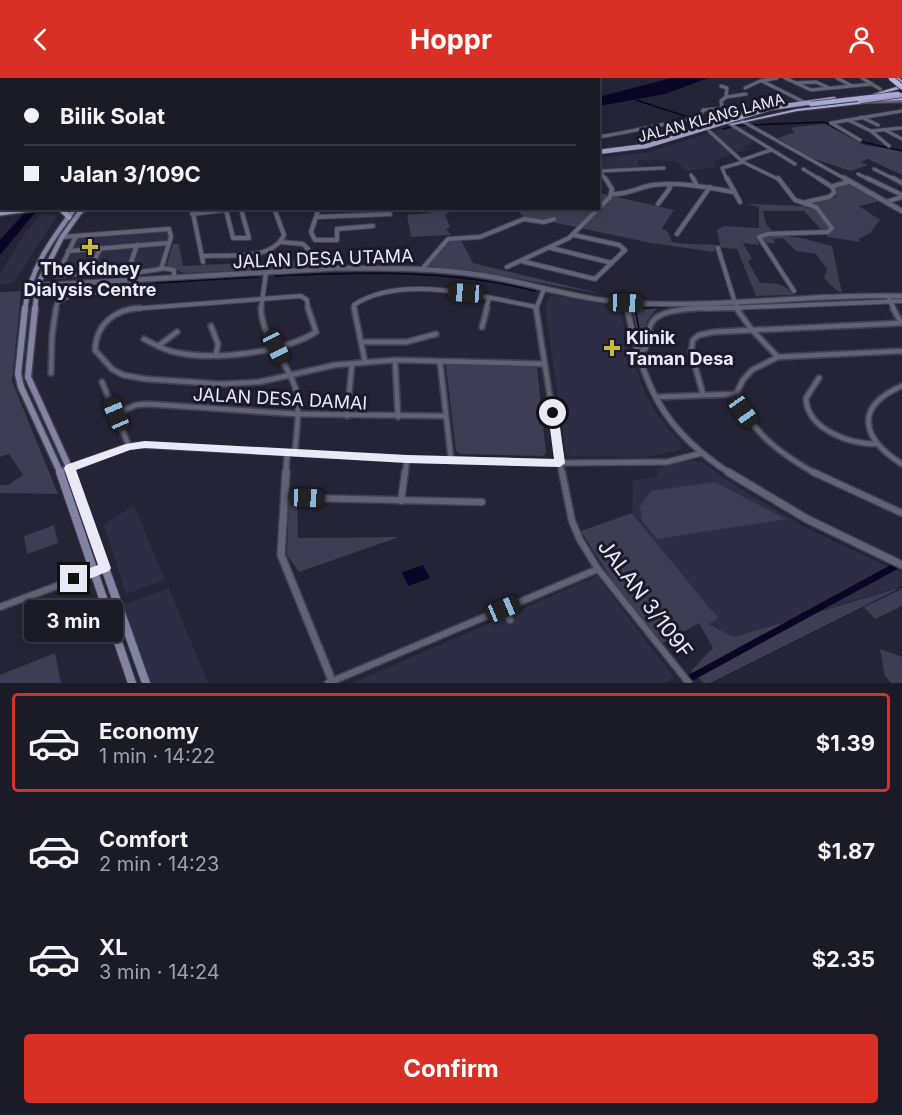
<!DOCTYPE html>
<meta charset="utf-8">
<style>
:root{--surface:#1b1b28;--page:#242430;--text:#f1f3f6;--muted:#a0a1a8;--line:#393945;--accent:#d93025}
body{margin:0;font-family:Inter,sans-serif;background:var(--page);color:var(--text);height:100vh;display:flex;flex-direction:column;font-size:22px;white-space:nowrap}
*{box-sizing:border-box;margin:0}
p{font-size:20px;color:var(--muted)}
.icon{flex:none;width:33px;height:33px;fill:none;stroke:currentColor;stroke-width:2;stroke-linecap:round;stroke-linejoin:round}
.map{position:relative;height:605px;overflow:hidden}
.sheet{display:flex;flex-direction:column;background:var(--surface);flex:1}
.sheet>*{flex:none}
.top-card{position:absolute;left:0px;top:0px;width:600px;height:132px;box-shadow:0 3px 9px #0003,0 0 0 2px var(--line);display:grid;align-content:center;height:132px;padding:0 24px;background:var(--surface)}
.end{position:absolute;width:27px;height:27px;margin:-14px;border:8px solid #eaeaf7;background:#111;box-shadow:0 0 0 3px #111}
.from{border-radius:50%}
.bubble{position:absolute;height:42px;border-radius:6px;background:var(--surface);box-shadow:0 3px 9px #0003,0 0 0 2px var(--line);font-size:20px;font-weight:700;line-height:42px;text-align:center}
.car{position:absolute;width:18px;height:36px;margin:-18px -9px;border-radius:8px;box-shadow:0 0 4px 2px #0007;background:linear-gradient(#222 24%,#8ab4d8 0 40%,#222 0 76%,#8ab4d8 0 86%,#222 0)}
.top-card b{display:flex;align-items:center;gap:21px;height:57px;font-size:22px}
.top-card b+b{border-top:2px solid var(--line)}
.top-card i{width:15px;height:15px;background:var(--text)}
ul{padding:10px 0 0;list-style:none}
li{display:flex;align-items:center;gap:18px;height:99px;margin:0 12px 9px;padding:0 12px;border:3px solid transparent;border-radius:6px}
li div{flex:1}
li b{display:block;font-size:22px}
li em{font-style:normal;font-weight:700}
li.on{border-color:var(--accent)}
li>.icon{width:54px;height:54px;stroke-width:1.5}
.button{display:flex;gap:12px;margin-top:auto;padding:12px 24px}
.button a{flex:1;height:69px;border-radius:6px;background:var(--accent);color:#fff;font-size:24px;font-weight:700;line-height:69px;text-align:center}
header{display:flex;justify-content:space-between;align-items:center;height:78px;padding:0 24px;background:var(--accent);color:#fff;font-size:27px;font-weight:700}
.map>svg:first-child{display:block}
.built{fill:#2d2d45}
.green{fill:#3d3d54}
.water{fill:#0a0425}
.lines{fill:none;stroke-linecap:round;stroke-linejoin:round}
.stream{stroke:#0a0425;stroke-width:1.5}
.canal{stroke:#0a0425;stroke-width:7}
.minor-far3-casing{stroke:#404051;stroke-width:4.5}
.minor-far2-casing{stroke:#404051;stroke-width:6}
.minor-far1-casing{stroke:#404051;stroke-width:8}
.minor-casing{stroke:#404051;stroke-width:9}
.tertiary-far3-casing{stroke:#404051;stroke-width:4.5}
.tertiary-far2-casing{stroke:#404051;stroke-width:7}
.tertiary-far1-casing{stroke:#404051;stroke-width:8}
.tertiary-casing{stroke:#404051;stroke-width:10}
.secondary-far2-casing{stroke:#404051;stroke-width:7}
.secondary-far1-casing{stroke:#404051;stroke-width:9}
.secondary-casing{stroke:#404051;stroke-width:10}
.primary-far1-casing{stroke:#404051;stroke-width:6}
.primary-casing{stroke:#404051;stroke-width:8}
.trunk-casing{stroke:#404051;stroke-width:2}
.motorway-casing{stroke:#404051;stroke-width:3}
.minor-far3{stroke:#626275;stroke-width:3}
.minor-far2{stroke:#626275;stroke-width:4}
.minor-far1{stroke:#626275;stroke-width:4.5}
.minor{stroke:#626275;stroke-width:6}
.tertiary-far3{stroke:#626275;stroke-width:3}
.tertiary-far2{stroke:#626275;stroke-width:4.5}
.tertiary-far1{stroke:#626275;stroke-width:5}
.tertiary{stroke:#626275;stroke-width:7}
.secondary-far2{stroke:#8384a2;stroke-width:4.5}
.secondary-far1{stroke:#8384a2;stroke-width:6}
.secondary{stroke:#8384a2;stroke-width:8}
.primary-far1{stroke:#9d9ec4;stroke-width:4.5}
.primary{stroke:#9d9ec4;stroke-width:5}
.trunk{fill:#a9aad4;fill-rule:evenodd}
.motorway{fill:#b5b6e4;fill-rule:evenodd}
.rail{stroke:#d1d1df;stroke-width:1.5;stroke-dasharray:1.5 4;stroke-linecap:butt}
.primary-bridge-casing{stroke:#404051;stroke-width:6;stroke-linecap:butt}
.trunk-bridge-casing{stroke:#404051;stroke-width:6;stroke-linecap:butt}
.motorway-bridge-casing{stroke:#404051;stroke-width:7;stroke-linecap:butt}
.primary-bridge{stroke:#9d9ec4;stroke-width:4.5}
.trunk-bridge{stroke:#a9aad4;stroke-width:4.5}
.motorway-bridge{stroke:#b5b6e4;stroke-width:5}
.route{fill:#eaeaf7}
.poi-dot{fill:#c7bb3c;stroke:#1a1a2b;stroke-width:2}
.labels{text-anchor:middle;stroke-width:6;stroke-linejoin:round;paint-order:stroke}
.far-street-label{font-size:15px;fill:#eaeaf7;stroke:#1a1a2b}
.street-label{font-size:18px;fill:#eaeaf7;stroke:#1a1a2b}
.poi-label{font-size:18px;font-weight:bold;fill:#eaeaf7;stroke:#1a1a2b}
.near-street-label{font-size:21px;fill:#eaeaf7;stroke:#1a1a2b}
</style>
<header><svg class="icon" aria-label="back" viewBox="0 0 24 24"><path d="M15 5l-7 7 7 7"/></svg>Hoppr<svg class="icon" aria-label="person" viewBox="0 0 24 24"><circle cx="12" cy="8" r="4"/><path d="M4 21q1-7 8-7t8 7"/></svg></header>
<div class="map">
<svg width="902" height="605" viewBox="0 0 902 605">
<rect width="100%" height="100%" fill="#242436"/>
<g class="built">
<path d="M731,48L757,63L742,69L747,71L713,83L717,89L685,93L677,83L638,82L639,89L605,93L599,87V80L650,74Z"/>
<path d="M42,136L57,138L13,205L0,207V195L25,155Z"/>
<path d="M172,149L173,158L160,195L53,200L77,157Z"/>
<path d="M553,217L615,229L621,233L627,269L645,315L658,338L681,366L680,372L645,379L570,378L566,375L545,229L550,218Z"/>
<path d="M691,382L702,384L736,408L806,450L902,495V508L734,559L709,545L718,540L632,435L633,403L658,398L656,390Z"/>
<path d="M134,427L165,502L126,516L104,447Z"/>
<path d="M597,498L674,600L664,605H353Z"/>
<path d="M169,510L208,605H151L123,527Z"/>
</g>
<g class="green">
<path d="M826,46L864,67L902,73V97L868,81L861,84L868,87L851,93L811,80L778,60L795,54L791,51L795,49Z"/>
<path d="M845,106L852,107L880,123L859,128L880,142L870,155L859,161L860,164L828,159L804,133H763L766,146L772,153H785L790,159C805,159 817,165 832,168L842,215L836,212L824,200L827,191L816,176L796,173L783,160L773,161L775,165H767L758,157L757,162L759,167L743,165L752,181L748,183L760,205C775,205 784,205 794,217L756,218L737,171L715,169L714,174L651,165L523,138L515,131L598,130L599,115L674,132L662,150L668,154L672,164C689,167 703,166 720,167L717,152L724,148L759,150V129L746,126L807,128L836,119L837,110Z"/>
<path d="M434,131H454L445,137L450,149L446,151L451,157L411,159L407,137L430,135Z"/>
<path d="M461,162L473,185L602,216L470,192L427,188L450,163Z"/>
<path d="M173,166H179L183,188L323,181V188L185,195L166,189Z"/>
<path d="M21,213L12,303L58,416L0,415V407H8L23,397L9,376L0,379V214Z"/>
<path d="M632,229H658L647,243L641,273Z"/>
<path d="M449,286L533,288L537,290L546,375L543,378L460,376L456,373L446,288Z"/>
<path d="M715,404L786,441L657,461L642,443L640,428L651,413Z"/>
<path d="M289,419L297,420L298,460L399,459L299,494L287,477Z"/>
<path d="M632,435L718,540L709,546L734,559L902,509L710,605H704L691,593L713,570L699,545L663,565C631,531 605,493 581,453Z"/>
<path d="M54,447L58,465L27,476L24,458Z"/>
<path d="M902,511V528L875,541L864,529Z"/>
<path d="M880,571L902,579V605H891L885,598Z"/>
<path d="M55,575L61,605H0V597Z"/>
</g>
<g class="water">
<path d="M671,0H708L665,16L599,28V19Z"/>
<path d="M38,131L35,135L0,177V162L26,133Z"/>
<path d="M423,487L430,500L408,508L402,494Z"/>
</g>
<g class="lines">
<g class="stream">
<path d="M636,22L688,39"/>
<path d="M694,41L708,46"/>
<path d="M753,47L824,44L852,59"/>
<path d="M735,48L749,47"/>
<path d="M723,51L731,49"/>
<path d="M859,63L902,73"/>
<path d="M275,198C363,194 449,191 535,213"/>
<path d="M156,205L258,199"/>
<path d="M131,207L146,206"/>
<path d="M49,211L127,207"/>
<path d="M641,261L635,231L678,228"/>
</g>
<path class="canal" d="M692,599L894,489"/>
<defs>
<g id="minor-far3">
<path d="M785,0L811,12L872,6"/>
<path d="M837,0L850,7"/>
<path d="M862,0L880,11"/>
<path d="M358,2L380,0"/>
<path d="M762,3L804,24"/>
<path d="M0,5L1,9"/>
<path d="M795,5L816,4L829,10"/>
<path d="M721,8L727,10L726,19L721,23L722,29L746,37"/>
<path d="M745,10L760,3L777,0"/>
<path d="M726,19L746,16"/>
<path d="M866,24L902,23"/>
<path d="M861,39L878,47"/>
<path d="M848,42L871,53L902,50"/>
<path d="M831,45L902,33"/>
<path d="M831,45L860,62"/>
<path d="M730,46L795,86"/>
<path d="M885,52L902,61"/>
<path d="M709,53L743,84L780,102"/>
<path d="M871,53L889,68"/>
<path d="M598,59C632,54 666,45 700,39L703,32L724,30"/>
<path d="M742,82L771,72"/>
<path d="M0,90L2,87"/>
<path d="M598,91L606,102"/>
<path d="M803,91L821,102"/>
<path d="M874,91L896,102"/>
<path d="M601,93L664,90"/>
<path d="M858,96L870,102"/>
<path d="M691,97L694,102"/>
<path d="M727,102L722,90L743,84"/>
</g>
<g id="minor-far2">
<path d="M693,100L696,106"/>
<path d="M727,100L740,124"/>
<path d="M778,100L795,122L816,129L832,150L828,154L768,156L759,159L794,213"/>
<path d="M818,100L832,109"/>
<path d="M867,100L902,117"/>
<path d="M893,100L902,105"/>
<path d="M612,116C627,117 639,109 653,107C680,104 707,109 733,114"/>
<path d="M806,124L829,119L834,115L833,108L848,104"/>
<path d="M886,124L902,119"/>
<path d="M658,126L670,110L669,108"/>
<path d="M192,130L203,184"/>
<path d="M319,130L311,154L315,162H337V151L373,148"/>
<path d="M226,132L233,160H249L241,131"/>
<path d="M192,136L241,130"/>
<path d="M317,139L390,136"/>
<path d="M677,156L710,109"/>
<path d="M76,158L57,198L88,195L100,171"/>
<path d="M62,159L169,151L171,159L161,191L127,196"/>
<path d="M281,164L303,166L308,171L304,179"/>
<path d="M551,170L612,185"/>
<path d="M718,170L737,231"/>
<path d="M68,173L169,165"/>
<path d="M202,178C226,176 272,184 284,157L274,130"/>
<path d="M521,183L595,201L625,172L619,167L574,157"/>
<path d="M507,189L569,160L610,119L612,111L605,100"/>
<path d="M161,190L174,192V199"/>
<path d="M422,191L448,161L480,159L524,141L544,144L554,141"/>
<path d="M127,196L137,167"/>
<path d="M889,221L894,231"/>
<path d="M56,231L57,225L69,218L128,209L133,202"/>
<path d="M131,231L301,218L307,222L308,231"/>
<path d="M261,231L266,195"/>
<path d="M355,231L354,227C401,195 484,219 536,229"/>
<path d="M486,231L489,220"/>
<path d="M536,231L544,211"/>
<path d="M705,231L902,223"/>
</g>
<g id="minor-far1">
<path d="M140,230C115,231 96,246 95,272L112,291L123,297L146,301L222,306L259,304L335,287L395,282L544,286"/>
<path d="M261,230C261,261 291,286 297,317C300,334 296,356 295,374"/>
<path d="M354,230L365,284"/>
<path d="M536,230L562,396"/>
<path d="M736,230L752,252L778,279"/>
<path d="M893,230L901,245"/>
<path d="M211,248L218,266L216,276"/>
<path d="M482,249L487,230"/>
<path d="M144,261C154,266 163,272 174,274C213,283 282,275 316,254L308,230"/>
<path d="M362,264H406L436,256"/>
<path d="M158,268L177,254"/>
<path d="M637,274L645,271C647,262 647,251 653,243C664,227 722,230 741,230"/>
<path d="M395,282L398,339"/>
<path d="M440,284L451,381"/>
<path d="M51,295L52,258L56,230"/>
<path d="M819,300L806,320C807,352 850,366 877,366"/>
<path d="M102,304L129,368"/>
<path d="M902,308C853,329 862,361 902,386"/>
<path d="M703,316L691,274L693,262L699,257L714,254L902,245"/>
<path d="M657,319L736,316"/>
<path d="M116,336L136,327L148,326L296,336L445,338"/>
<path d="M347,338L352,286"/>
<path d="M405,396L407,381"/>
<path d="M816,396C781,376 751,355 736,316L743,302L752,292L778,279L902,273"/>
</g>
<g id="minor">
<path d="M562,394L572,443L580,462L598,491L689,605"/>
<path d="M813,394L902,435"/>
<path d="M307,420L482,424"/>
<path d="M401,423L405,394"/>
<path d="M0,529L105,490"/>
<path d="M503,531L510,542"/>
<path d="M328,605L598,491"/>
</g>
<path id="tertiary-far3" d="M742,43L847,102"/>
<g id="tertiary-far2">
<path d="M844,100L902,133"/>
<path d="M28,208L340,190C388,190 438,190 486,198C534,206 580,222 629,225C720,230 811,216 902,218"/>
<path d="M626,225L627,231"/>
</g>
<g id="tertiary-far1">
<path d="M627,230C644,308 661,351 731,396"/>
<path d="M60,393L129,368L145,367L407,381L560,385L667,384L702,375"/>
<path d="M286,396L287,374"/>
</g>
<g id="tertiary">
<path d="M286,394L281,477L333,605"/>
<path d="M728,394L807,441L902,487"/>
</g>
<g id="secondary-far2">
<path d="M25,231C29,192 52,161 75,130"/>
<path d="M35,231L37,208L62,159L83,130"/>
</g>
<g id="secondary-far1">
<path d="M25,230L18,296L21,309L61,396"/>
<path d="M35,230L28,299L72,396"/>
</g>
<g id="secondary">
<path d="M60,394L132,605"/>
<path d="M71,394L146,605"/>
</g>
<path id="primary-far1" d="M598,74L646,68L771,30L834,21"/>
<g id="primary">
<path d="M60,130L69,139"/>
<path d="M82,132L85,130"/>
<path d="M0,135L37,130"/>
</g>
<g id="trunk">
<path d="M892,0H894L901,7L899,11L873,18V16L896,9L897,7L891,1Z"/>
<path d="M902,20V22L881,23L879,22L881,21Z"/>
<path d="M866,23H868V25L797,33L732,47L730,46L797,31Z"/>
</g>
<g id="motorway">
<path d="M267,0H308L304,2H258Z"/>
<path d="M894,0H899L902,3V6Z"/>
<rect x="0" y="11" width="2" height="2"/>
<rect x="0" y="17" width="2" height="2"/>
</g>
</defs>
<use href="#minor-far3" class="minor-far3-casing"/>
<use href="#minor-far2" class="minor-far2-casing"/>
<use href="#minor-far1" class="minor-far1-casing"/>
<use href="#minor" class="minor-casing"/>
<use href="#tertiary-far3" class="tertiary-far3-casing"/>
<use href="#tertiary-far2" class="tertiary-far2-casing"/>
<use href="#tertiary-far1" class="tertiary-far1-casing"/>
<use href="#tertiary" class="tertiary-casing"/>
<use href="#secondary-far2" class="secondary-far2-casing"/>
<use href="#secondary-far1" class="secondary-far1-casing"/>
<use href="#secondary" class="secondary-casing"/>
<use href="#primary-far1" class="primary-far1-casing"/>
<use href="#primary" class="primary-casing"/>
<use href="#trunk" class="trunk-casing"/>
<use href="#motorway" class="motorway-casing"/>
<use href="#minor-far3" class="minor-far3"/>
<use href="#minor-far2" class="minor-far2"/>
<use href="#minor-far1" class="minor-far1"/>
<use href="#minor" class="minor"/>
<use href="#tertiary-far3" class="tertiary-far3"/>
<use href="#tertiary-far2" class="tertiary-far2"/>
<use href="#tertiary-far1" class="tertiary-far1"/>
<use href="#tertiary" class="tertiary"/>
<use href="#secondary-far2" class="secondary-far2"/>
<use href="#secondary-far1" class="secondary-far1"/>
<use href="#secondary" class="secondary"/>
<use href="#primary-far1" class="primary-far1"/>
<use href="#primary" class="primary"/>
<use href="#trunk" class="trunk"/>
<use href="#motorway" class="motorway"/>
<path class="rail" d="M312,2L335,0"/>
<defs>
<path id="primary-bridge" d="M860,23L902,17"/>
<path id="trunk-bridge" d="M811,26L898,16"/>
<path id="motorway-bridge" d="M891,0L902,9"/>
</defs>
<use href="#primary-bridge" class="primary-bridge-casing"/>
<use href="#trunk-bridge" class="trunk-bridge-casing"/>
<use href="#motorway-bridge" class="motorway-bridge-casing"/>
<use href="#primary-bridge" class="primary-bridge"/>
<use href="#trunk-bridge" class="trunk-bridge"/>
<use href="#motorway-bridge" class="motorway-bridge"/>
</g>
<path class="route" d="M553,331L558,335L565,385L560,389L407,385L145,370L130,372L76,392L111,490L109,493L74,507L67,501L69,498L98,487L64,390L66,387L126,366L145,363L407,377L554,381L548,335Z"/>
<g class="poi-dot">
<path d="M87 160h6v6h6v6h-6v6h-6v-6h-6v-6h6z"/>
<path d="M609 261h6v6h6v6h-6v6h-6v-6h-6v-6h6z"/>
</g>
<g class="labels">
<g class="far-street-label">
<text transform="translate(711 40) rotate(-15)" y="5">JALAN KLANG LAMA</text>
</g>
<g class="street-label">
<text transform="translate(323 181) rotate(-2)" y="6">JALAN DESA UTAMA</text>
<text transform="translate(280 321) rotate(3)" y="6">JALAN DESA DAMAI</text>
</g>
<g class="poi-label">
<text x="90" y="197">The Kidney<tspan x="90" dy="21">Dialysis Centre</tspan></text>
<text x="626" y="266" text-anchor="start">Klinik<tspan x="626" dy="21">Taman Desa</tspan></text>
</g>
<g class="near-street-label">
<text transform="translate(645 521) rotate(53)" y="7">JALAN 3/109F</text>
</g>
</g>
</svg>
<i class="end from" style="left:553px;top:335px"></i>
<i class="end" style="left:74px;top:501px"></i>
<div class="bubble" style="left:24px;top:522px;width:99px">3 min</div>
<i class="car" style="left:466px;top:215px;rotate:274deg"></i>
<i class="car" style="left:626px;top:225px;rotate:92deg"></i>
<i class="car" style="left:276px;top:269px;rotate:153deg"></i>
<i class="car" style="left:743px;top:333px;rotate:145deg"></i>
<i class="car" style="left:116px;top:336px;rotate:337deg"></i>
<i class="car" style="left:307px;top:420px;rotate:92deg"></i>
<i class="car" style="left:503px;top:531px;rotate:67deg"></i>
<div class="top-card">
<b><i class="from"></i>Bilik Solat</b>
<b><i></i>Jalan 3/109C</b>
</div>
</div>
<section class="sheet">
<ul>
<li class="on"><svg class="icon" aria-label="car" viewBox="0 0 24 24"><path d="M5 17H2v-5l4-1 3-4h7l3 4 3 1v5h-3M9 17h6M6 11h13"/><circle cx="7" cy="17" r="2"/><circle cx="17" cy="17" r="2"/></svg><div><b>Economy</b><p>1 min · 14:22</p></div><em>$1.39</em></li>
<li><svg class="icon" aria-label="car" viewBox="0 0 24 24"><path d="M5 17H2v-5l4-1 3-4h7l3 4 3 1v5h-3M9 17h6M6 11h13"/><circle cx="7" cy="17" r="2"/><circle cx="17" cy="17" r="2"/></svg><div><b>Comfort</b><p>2 min · 14:23</p></div><em>$1.87</em></li>
<li><svg class="icon" aria-label="car" viewBox="0 0 24 24"><path d="M5 17H2v-5l4-1 3-4h7l3 4 3 1v5h-3M9 17h6M6 11h13"/><circle cx="7" cy="17" r="2"/><circle cx="17" cy="17" r="2"/></svg><div><b>XL</b><p>3 min · 14:24</p></div><em>$2.35</em></li>
</ul>
<div class="button"><a>Confirm</a></div>
</section>
